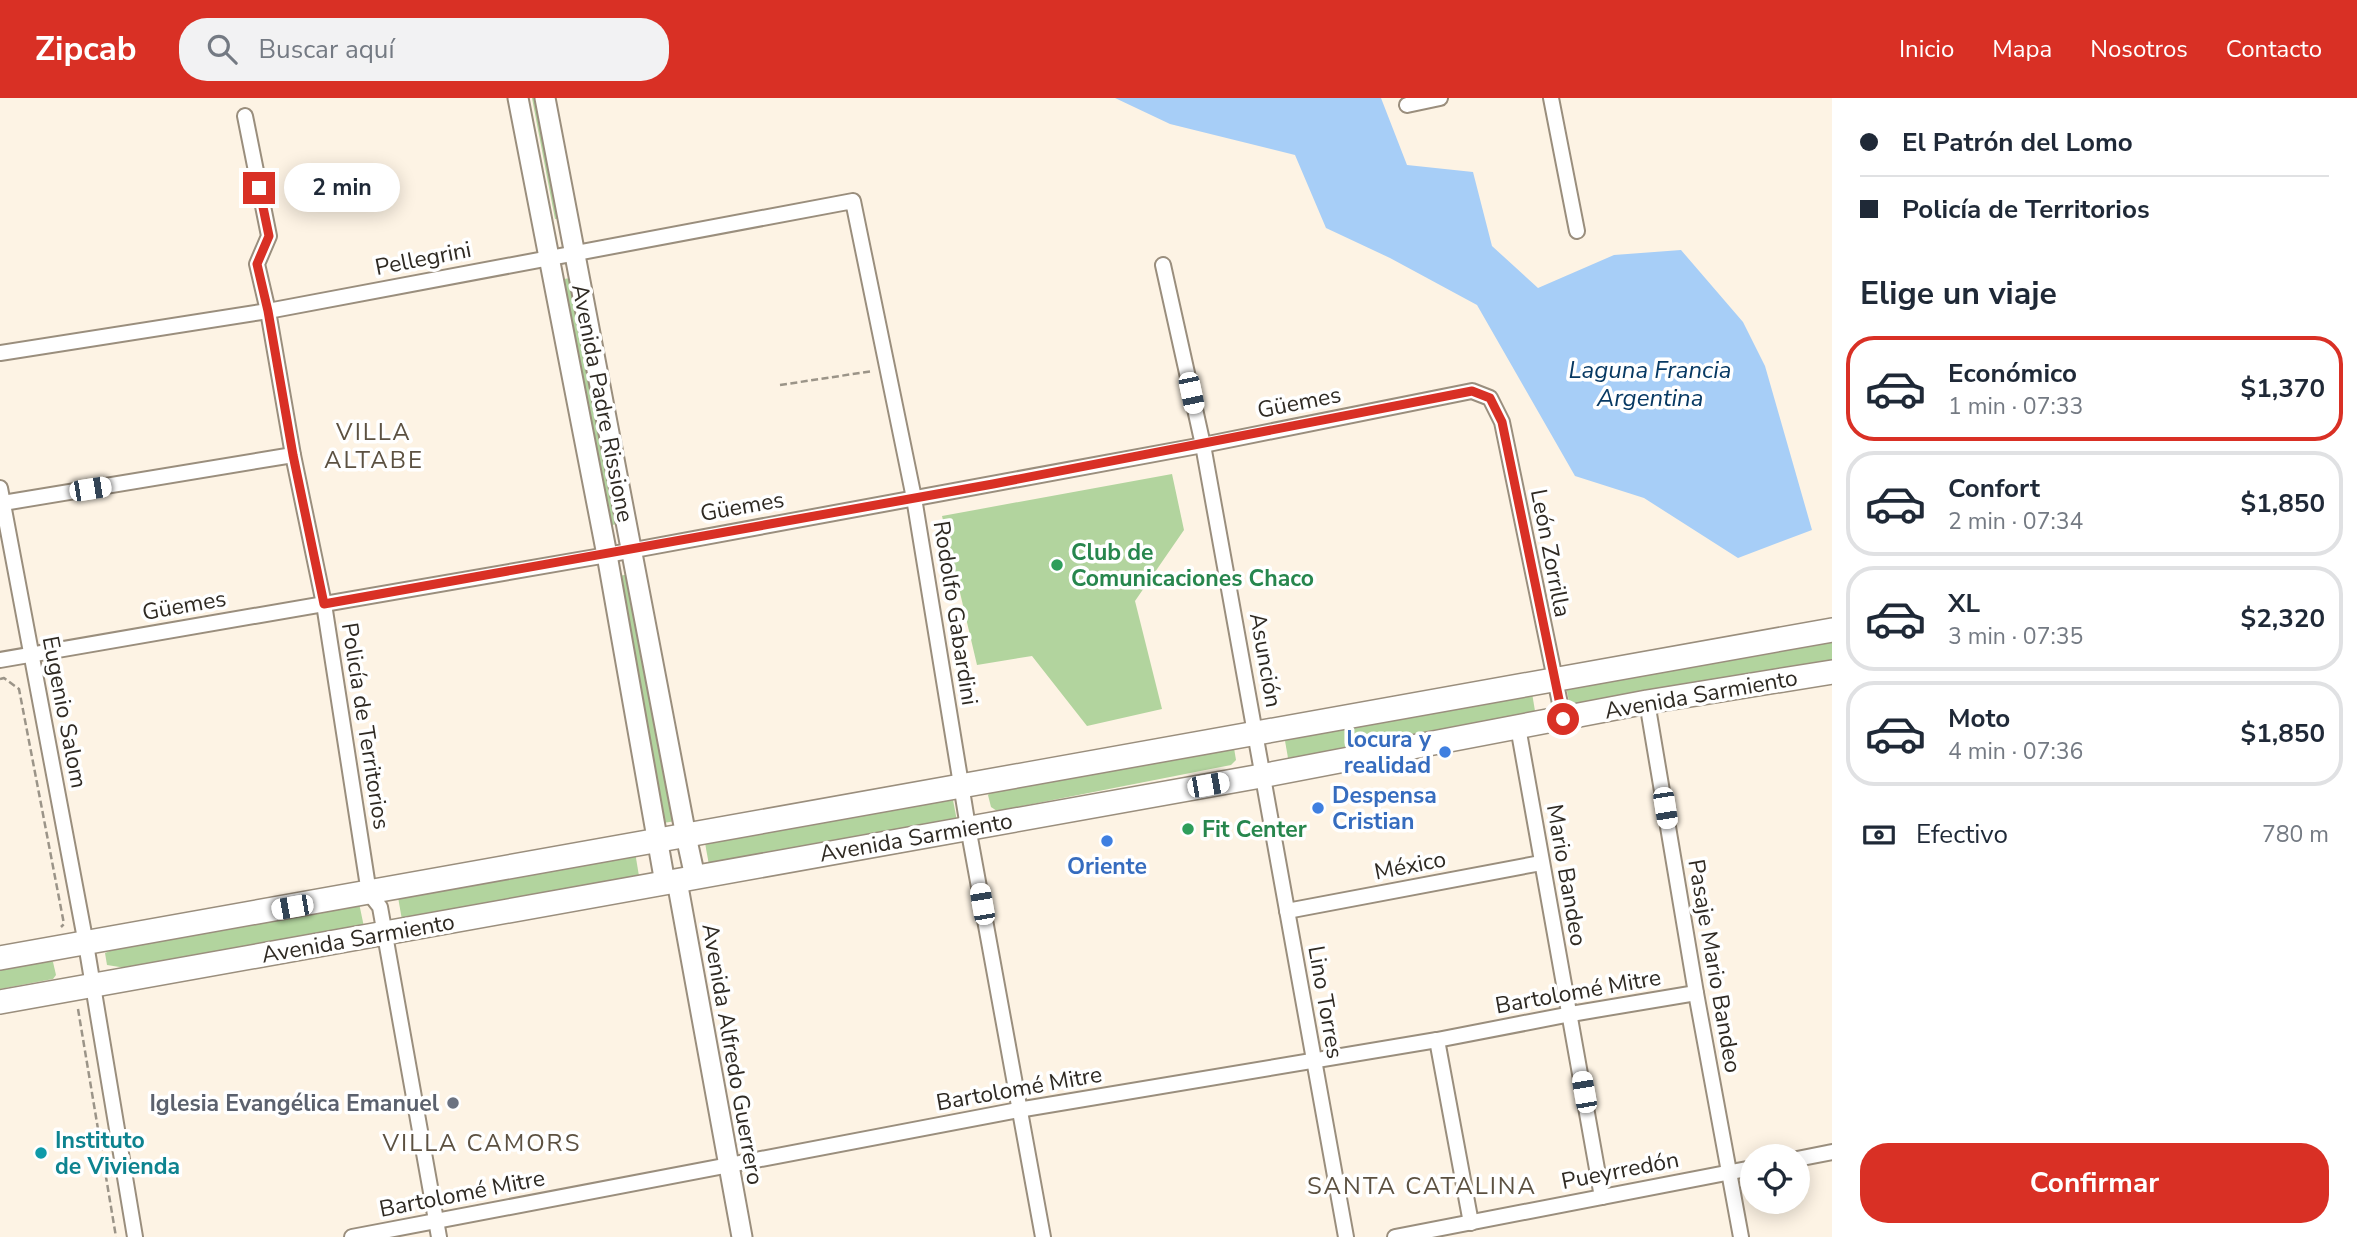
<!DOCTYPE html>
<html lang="es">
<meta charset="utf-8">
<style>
:root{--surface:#fff;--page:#f2f2f3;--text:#1f2937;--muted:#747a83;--line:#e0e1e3;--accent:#d93025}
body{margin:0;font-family:"Nunito Sans",sans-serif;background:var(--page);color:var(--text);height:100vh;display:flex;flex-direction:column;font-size:26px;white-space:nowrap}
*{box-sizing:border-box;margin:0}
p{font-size:23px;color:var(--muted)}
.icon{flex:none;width:38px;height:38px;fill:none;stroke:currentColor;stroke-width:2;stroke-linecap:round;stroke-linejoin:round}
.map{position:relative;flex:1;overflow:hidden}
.drawer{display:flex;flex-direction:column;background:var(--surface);width:525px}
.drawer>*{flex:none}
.guide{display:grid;align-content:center;height:154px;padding:0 28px;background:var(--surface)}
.tools{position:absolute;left:1740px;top:1046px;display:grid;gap:14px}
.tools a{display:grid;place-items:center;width:70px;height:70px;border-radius:50%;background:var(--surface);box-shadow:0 4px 18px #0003;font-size:35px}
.end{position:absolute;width:32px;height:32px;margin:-16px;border:9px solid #d93025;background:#fff;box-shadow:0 0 0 4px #fff}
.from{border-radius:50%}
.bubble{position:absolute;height:49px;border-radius:24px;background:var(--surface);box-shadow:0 4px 18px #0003;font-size:23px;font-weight:700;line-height:49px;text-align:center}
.car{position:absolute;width:21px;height:42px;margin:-21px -10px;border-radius:9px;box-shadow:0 0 5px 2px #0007;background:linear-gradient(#fff 24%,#345 0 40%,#fff 0 76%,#345 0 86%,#fff 0)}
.guide b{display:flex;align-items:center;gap:24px;height:66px;font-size:26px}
.guide b+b{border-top:2px solid var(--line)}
.guide i{width:18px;height:18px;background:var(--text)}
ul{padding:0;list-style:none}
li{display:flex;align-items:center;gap:21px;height:105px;margin:0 14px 10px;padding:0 14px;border:4px solid var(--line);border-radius:28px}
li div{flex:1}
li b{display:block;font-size:26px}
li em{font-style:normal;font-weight:700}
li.active{border-color:var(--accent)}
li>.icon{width:63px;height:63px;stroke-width:1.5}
h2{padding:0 28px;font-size:32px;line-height:84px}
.pay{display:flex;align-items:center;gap:18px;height:77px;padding:0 28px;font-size:26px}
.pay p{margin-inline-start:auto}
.action{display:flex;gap:14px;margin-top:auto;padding:14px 28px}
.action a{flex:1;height:80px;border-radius:28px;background:var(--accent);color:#fff;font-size:28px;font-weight:700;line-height:80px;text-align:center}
header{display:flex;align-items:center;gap:42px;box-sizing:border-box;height:98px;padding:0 35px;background:var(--accent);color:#fff}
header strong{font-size:33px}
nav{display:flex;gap:38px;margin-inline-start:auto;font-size:24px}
.search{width:490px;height:63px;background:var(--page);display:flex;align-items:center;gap:18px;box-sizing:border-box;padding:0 24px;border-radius:28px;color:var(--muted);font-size:26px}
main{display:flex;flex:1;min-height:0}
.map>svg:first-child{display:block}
.green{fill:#b2d49e}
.water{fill:#a7cef7}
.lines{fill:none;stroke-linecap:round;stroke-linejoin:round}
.street-casing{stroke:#9a8e7d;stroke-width:18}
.secondary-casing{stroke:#9a8e7d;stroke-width:23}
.primary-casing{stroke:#9a8e7d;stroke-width:26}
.path{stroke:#9b9488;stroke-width:2.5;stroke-dasharray:7 3.5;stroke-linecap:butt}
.street{stroke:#fff;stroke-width:14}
.secondary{stroke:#fff;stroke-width:19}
.primary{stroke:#fff;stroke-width:23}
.route{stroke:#d93025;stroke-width:9}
.leisure-dot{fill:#2e9e5b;stroke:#fff;stroke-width:2.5}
.shop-dot{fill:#3f7fe0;stroke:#fff;stroke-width:2.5}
.worship-dot{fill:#6b7280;stroke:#fff;stroke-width:2.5}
.culture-dot{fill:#0f9aa8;stroke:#fff;stroke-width:2.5}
.labels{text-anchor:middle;stroke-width:7;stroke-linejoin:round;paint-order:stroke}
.street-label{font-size:23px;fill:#2f2a23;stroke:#fff}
.leisure-label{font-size:23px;font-weight:bold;fill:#27864d;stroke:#fff;text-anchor:start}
.shop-label{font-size:23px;font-weight:bold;fill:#366cbe;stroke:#fff;text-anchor:end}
.worship-label{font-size:23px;font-weight:bold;fill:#5b616d;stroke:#fff;text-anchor:end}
.culture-label{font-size:23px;font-weight:bold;fill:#0d838f;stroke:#fff;text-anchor:start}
.water-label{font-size:24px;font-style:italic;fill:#073963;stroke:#fff}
.neighbourhood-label{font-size:24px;letter-spacing:2px;fill:#5c5141;stroke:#fff}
</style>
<header>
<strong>Zipcab</strong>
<div class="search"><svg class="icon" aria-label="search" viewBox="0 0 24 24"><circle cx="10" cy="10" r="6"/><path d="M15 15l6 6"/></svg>Buscar aquí</div>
<nav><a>Inicio</a><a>Mapa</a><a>Nosotros</a><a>Contacto</a></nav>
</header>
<main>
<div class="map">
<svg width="1832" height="1139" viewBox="0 0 1832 1139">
<rect width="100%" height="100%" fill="#fdf3e4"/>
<g class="green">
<path d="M532,0H536L560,121H555Z"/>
<path d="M577,179L621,425L608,428L564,181Z"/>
<path d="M1172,376L1184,432L1135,503L1162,611L1087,628L1032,558L977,567L942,418Z"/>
<path d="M631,476L676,723L663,725L618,478Z"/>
<path d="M1832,541V563L1570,609L1566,588Z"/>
<path d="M1532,595L1536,619L1288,660L1284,637Z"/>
<path d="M1234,650L1236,662L1231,667L997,713L991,709L988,697L993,691Z"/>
<path d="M953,702L957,723L709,767L705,745Z"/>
<path d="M635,754L639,778L402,822L398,799Z"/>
<path d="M359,805L364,829L126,870L107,867L105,855L122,848Z"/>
<path d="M49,860L53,864L56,877L53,881L0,891V869Z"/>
</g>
<path class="water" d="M1115,0H1381L1407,67L1473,74L1492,148L1538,190L1614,157L1681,152L1743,224L1765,268L1812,432L1738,460L1644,400L1575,378L1477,207L1390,160L1326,130L1295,57L1170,26Z"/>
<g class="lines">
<defs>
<g id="street">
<path d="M1551,0L1577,133"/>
<path d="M1407,7L1440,0"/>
<path d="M245,18L269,138L257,166L268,213L293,357L324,506L369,795L380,809L439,1139"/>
<path d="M1163,167L1203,347L1346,1139"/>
<path d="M0,255L268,213L853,103L914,400L968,729L1043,1139"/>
<path d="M0,390L86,846L135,1139"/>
<path d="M3,405L293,357"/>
<path d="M0,562L607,457L1203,347L1472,293L1490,300L1502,324L1563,620"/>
<path d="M1647,604L1696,895L1741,1139"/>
<path d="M1518,629L1602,1099"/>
<path d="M1287,813L1541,765"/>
<path d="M1437,942L1471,1125"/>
<path d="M1797,1061L1832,1054"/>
<path d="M352,1139L1018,1012L1437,942L1571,916L1696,895"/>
<path d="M1395,1139L1752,1070"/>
</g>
<g id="secondary">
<path d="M518,0L607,457L665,785"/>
<path d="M545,0L686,738L695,779"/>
<path d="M677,783L742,1139"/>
</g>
<g id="primary">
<path d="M0,860L1832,532"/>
<path d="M0,904L1261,678L1647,604L1832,574"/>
</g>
</defs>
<use href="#street" class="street-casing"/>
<use href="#secondary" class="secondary-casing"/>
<use href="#primary" class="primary-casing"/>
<g class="path">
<path d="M780,287L873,273"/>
<path d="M0,581L4,580L19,591L64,826L61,829"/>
<path d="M78,911L116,1139"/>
</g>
<use href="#street" class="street"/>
<use href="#secondary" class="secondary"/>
<use href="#primary" class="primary"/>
</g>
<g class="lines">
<path class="route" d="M259,90L269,138L257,166L268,213L293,357L324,506L993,386L1472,293L1490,300L1502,324L1563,621"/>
</g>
<g class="leisure-dot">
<circle cx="1057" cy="467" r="7"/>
<circle cx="1188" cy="731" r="7"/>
</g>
<g class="shop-dot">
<circle cx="1445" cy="654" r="7"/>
<circle cx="1318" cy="710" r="7"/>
<circle cx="1107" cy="743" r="7"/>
</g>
<circle class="worship-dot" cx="453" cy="1005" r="7"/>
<circle class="culture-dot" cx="41" cy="1055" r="7"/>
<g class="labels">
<g class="street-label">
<text transform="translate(423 160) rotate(-11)" y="8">Pellegrini</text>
<text transform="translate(1299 304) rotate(-11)" y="8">Güemes</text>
<text transform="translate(603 305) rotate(79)" y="8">Avenida Padre Rissione</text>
<text transform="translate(742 408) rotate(-10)" y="8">Güemes</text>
<text transform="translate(1551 455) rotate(79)" y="8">León Zorrilla</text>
<text transform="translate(184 507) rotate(-10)" y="8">Güemes</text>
<text transform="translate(956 515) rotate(81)" y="8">Rodolfo Gabardini</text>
<text transform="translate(1266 562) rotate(80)" y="8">Asunción</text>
<text transform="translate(1701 596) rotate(-10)" y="8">Avenida Sarmiento</text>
<text transform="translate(65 614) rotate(79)" y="8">Eugenio Salom</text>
<text transform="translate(366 628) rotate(81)" y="8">Policía de Territorios</text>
<text transform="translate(916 739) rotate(-10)" y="8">Avenida Sarmiento</text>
<text transform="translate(1410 767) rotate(-11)" y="8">México</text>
<text transform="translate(1567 777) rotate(80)" y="8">Mario Bandeo</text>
<text transform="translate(358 840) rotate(-10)" y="8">Avenida Sarmiento</text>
<text transform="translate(1715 868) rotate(80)" y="8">Pasaje Mario Bandeo</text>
<text transform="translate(1578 893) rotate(-10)" y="8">Bartolomé Mitre</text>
<text transform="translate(1326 904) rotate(80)" y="8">Lino Torres</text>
<text transform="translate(733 956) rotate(80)" y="8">Avenida Alfredo Guerrero</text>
<text transform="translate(1019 990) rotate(-10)" y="8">Bartolomé Mitre</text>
<text transform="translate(1620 1072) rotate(-11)" y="8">Pueyrredón</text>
<text transform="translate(462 1095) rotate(-11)" y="8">Bartolomé Mitre</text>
</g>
<g class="leisure-label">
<text x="1071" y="462">Club de<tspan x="1071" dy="26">Comunicaciones Chaco</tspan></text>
<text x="1202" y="739">Fit Center</text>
</g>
<g class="shop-label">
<text x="1431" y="649">locura y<tspan x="1431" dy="26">realidad</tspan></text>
<text x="1332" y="705" text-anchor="start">Despensa<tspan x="1332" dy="26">Cristian</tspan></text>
<text x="1107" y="776" text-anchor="middle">Oriente</text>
</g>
<g class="worship-label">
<text x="439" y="1013">Iglesia Evangélica Emanuel</text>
</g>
<g class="culture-label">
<text x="55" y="1050">Instituto<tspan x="55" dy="26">de Vivienda</tspan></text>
</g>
<g class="water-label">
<text x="1650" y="280">Laguna Francia<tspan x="1650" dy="28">Argentina</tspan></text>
</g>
<g class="neighbourhood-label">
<text x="374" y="342">VILLA<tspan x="374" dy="28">ALTABE</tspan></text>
<text x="482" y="1053">VILLA CAMORS</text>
<text x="1422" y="1096">SANTA CATALINA</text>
</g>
</g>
</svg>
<div class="tools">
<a><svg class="icon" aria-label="locate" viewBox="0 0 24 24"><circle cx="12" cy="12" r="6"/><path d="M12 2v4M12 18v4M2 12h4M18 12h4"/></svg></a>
</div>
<i class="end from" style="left:1563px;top:621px"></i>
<i class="end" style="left:259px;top:90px"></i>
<div class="bubble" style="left:284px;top:65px;width:116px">2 min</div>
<i class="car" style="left:1191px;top:295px;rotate:168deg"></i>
<i class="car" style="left:90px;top:391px;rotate:81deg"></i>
<i class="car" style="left:1208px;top:687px;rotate:80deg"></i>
<i class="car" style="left:1665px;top:710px;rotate:171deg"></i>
<i class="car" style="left:982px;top:806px;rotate:350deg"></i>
<i class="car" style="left:292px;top:809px;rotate:260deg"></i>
<i class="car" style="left:1584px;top:994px;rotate:350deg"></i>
</div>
<section class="drawer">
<div class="guide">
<b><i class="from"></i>El Patrón del Lomo</b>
<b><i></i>Policía de Territorios</b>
</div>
<h2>Elige un viaje</h2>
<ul>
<li class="active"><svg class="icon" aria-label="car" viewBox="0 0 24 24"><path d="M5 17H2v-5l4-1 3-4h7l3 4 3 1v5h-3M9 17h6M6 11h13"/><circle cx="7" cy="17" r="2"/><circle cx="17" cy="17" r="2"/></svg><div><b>Económico</b><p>1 min · 07:33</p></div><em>$1,370</em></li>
<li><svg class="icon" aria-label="car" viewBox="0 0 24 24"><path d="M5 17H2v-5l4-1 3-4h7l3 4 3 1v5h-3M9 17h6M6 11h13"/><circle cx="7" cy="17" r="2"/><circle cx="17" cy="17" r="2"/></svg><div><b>Confort</b><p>2 min · 07:34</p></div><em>$1,850</em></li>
<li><svg class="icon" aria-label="car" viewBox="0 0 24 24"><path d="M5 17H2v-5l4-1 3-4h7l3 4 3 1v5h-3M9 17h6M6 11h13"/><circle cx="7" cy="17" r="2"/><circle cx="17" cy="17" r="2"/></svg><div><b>XL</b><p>3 min · 07:35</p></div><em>$2,320</em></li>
<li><svg class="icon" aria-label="car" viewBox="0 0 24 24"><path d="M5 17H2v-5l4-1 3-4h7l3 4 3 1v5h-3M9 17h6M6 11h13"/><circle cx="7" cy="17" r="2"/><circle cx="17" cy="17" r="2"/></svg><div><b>Moto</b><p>4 min · 07:36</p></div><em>$1,850</em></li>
</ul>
<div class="pay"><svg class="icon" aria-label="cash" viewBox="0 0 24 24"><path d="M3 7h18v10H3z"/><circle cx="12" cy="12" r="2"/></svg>Efectivo<p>780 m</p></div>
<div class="action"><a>Confirmar</a></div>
</section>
</main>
